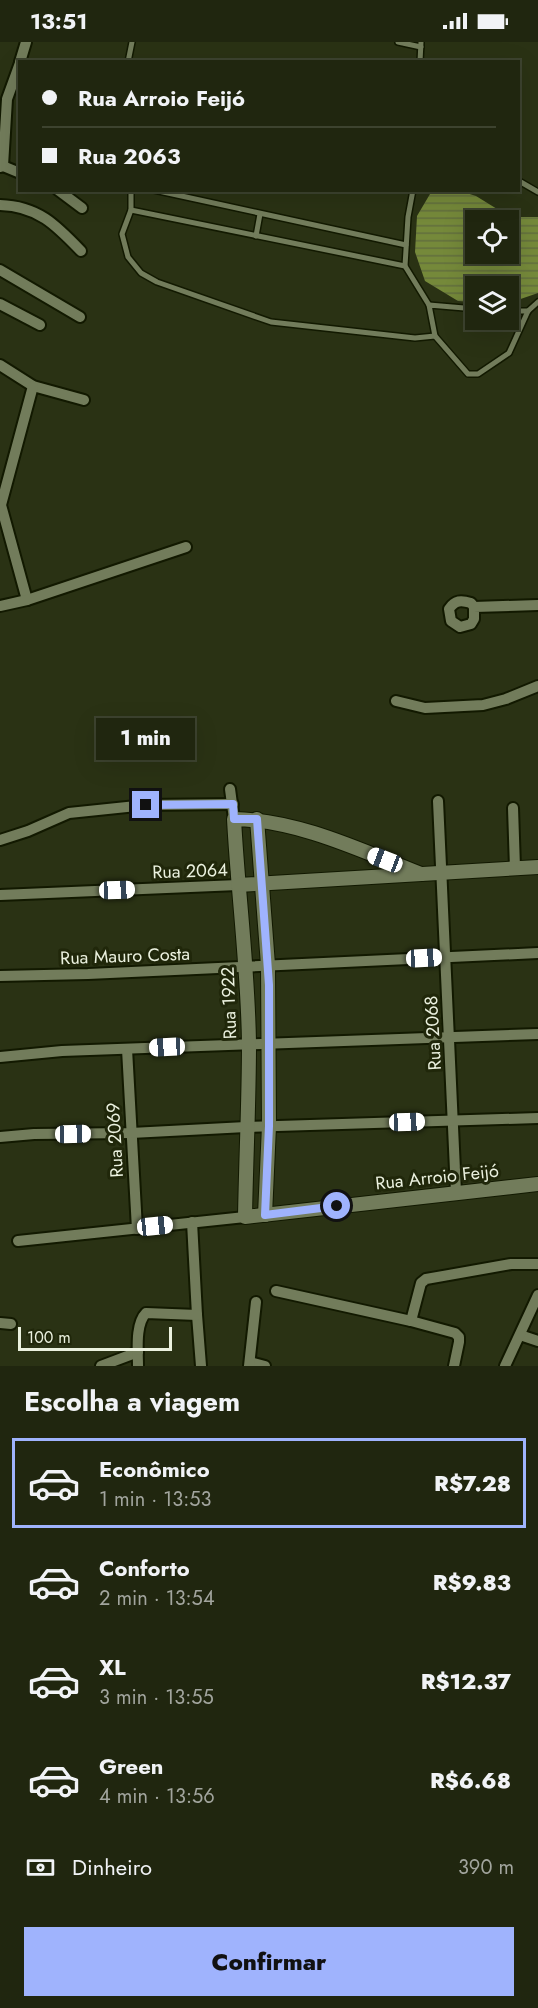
<!DOCTYPE html>
<html lang="pt">
<meta charset="utf-8">
<style>
:root{--surface:#20260f;--page:#2d321d;--text:#f1f3f6;--muted:#a2a59e;--line:#3d432f;--accent:#9fb3fd}
body{margin:0;font-family:Jost,sans-serif;background:var(--page);color:var(--text);height:100vh;display:flex;flex-direction:column;font-size:22px;white-space:nowrap}
*{box-sizing:border-box;margin:0}
p{font-size:20px;color:var(--muted)}
.icon{flex:none;width:33px;height:33px;fill:none;stroke:currentColor;stroke-width:2;stroke-linecap:round;stroke-linejoin:round}
.map{position:relative;height:1324px;overflow:hidden}
.drawer{display:flex;flex-direction:column;background:var(--surface);flex:1}
.drawer>*{flex:none}
.hud{position:absolute;left:18px;top:18px;width:502px;height:132px;border-radius:0px;box-shadow:0 6px 24px #0002,0 0 0 2px var(--line);display:grid;align-content:center;height:132px;padding:0 24px;background:var(--surface)}
.fabs{position:absolute;left:465px;top:168px;display:grid;gap:12px}
.fabs a{display:grid;place-items:center;width:54px;height:54px;border-radius:0px;background:var(--surface);box-shadow:0 6px 24px #0002,0 0 0 2px var(--line);font-size:30px}
.scale{position:absolute;left:18px;bottom:15px;width:154px;box-sizing:border-box;padding-left:6px;border:3px solid #ebf1df;border-top:0;font-size:16px;line-height:21px;white-space:nowrap;color:#ebf1df;-webkit-text-stroke:4px #20270a;paint-order:stroke}
.end{position:absolute;width:27px;height:27px;margin:-14px;border:8px solid #9fb3fd;background:#111;box-shadow:0 0 0 3px #111}
.from{border-radius:50%}
.bubble{position:absolute;height:42px;border-radius:0px;background:var(--surface);box-shadow:0 6px 24px #0002,0 0 0 2px var(--line);font-size:20px;font-weight:800;line-height:42px;text-align:center}
.car{position:absolute;width:18px;height:36px;margin:-18px -9px;border-radius:8px;box-shadow:0 0 4px 2px #0007;background:linear-gradient(#fff 24%,#345 0 40%,#fff 0 76%,#345 0 86%,#fff 0)}
.hud b{display:flex;align-items:center;gap:21px;height:57px;font-size:22px}
.hud b+b{border-top:2px solid var(--line)}
.hud i{width:15px;height:15px;background:var(--text)}
ul{padding:0;list-style:none}
li{display:flex;align-items:center;gap:18px;height:90px;margin:0 12px 9px;padding:0 12px;border:3px solid transparent;border-radius:0px}
li div{flex:1}
li b{display:block;font-size:22px}
li em{font-style:normal;font-weight:800}
li.selected{border-color:var(--accent)}
li>.icon{width:54px;height:54px;stroke-width:1.5}
h2{padding:0 24px;font-size:27px;line-height:72px}
.pay{display:flex;align-items:center;gap:15px;height:66px;padding:0 24px;font-size:22px}
.pay p{margin-inline-start:auto}
.button{display:flex;gap:12px;margin-top:auto;padding:12px 24px}
.button a{flex:1;height:69px;border-radius:0px;background:var(--accent);color:#111;font-size:24px;font-weight:800;line-height:69px;text-align:center}
.status{display:flex;justify-content:space-between;align-items:center;height:42px;padding:0 30px;background:var(--surface);direction:ltr}
.status svg{height:16px;fill:currentColor}
.map>svg:first-child{display:block}
.water{fill:url(#water-rules);fill-rule:evenodd}
.lines{fill:none;stroke-linecap:round;stroke-linejoin:round}
.service-casing{stroke:#121900;stroke-width:8}
.minor-casing{stroke:#121900;stroke-width:14}
.tertiary-casing{stroke:#121900;stroke-width:16}
.service{stroke:#727c5b;stroke-width:5}
.minor{stroke:#727c5b;stroke-width:10}
.tertiary{stroke:#727c5b;stroke-width:14}
.route{stroke:#9fb3fd;stroke-width:8}
.labels{text-anchor:middle;stroke-width:6;stroke-linejoin:round;paint-order:stroke}
.street-label{font-size:18px;fill:#ebf1df;stroke:#20270a}
</style>
<div class="status"><b>13:51</b><svg viewBox="0 0 49 12"><path d="M0 12V9h3v3zM5 12V6h3v6zM10 12V3h3v9zM15 12V0h3v12zM26 1h20v11H26zM47 4h2v5h-2z"/></svg></div>
<div class="map">
<svg width="538" height="1324" viewBox="0 0 538 1324">
<defs>
<pattern id="water-rules" width="6" height="5" patternUnits="userSpaceOnUse" patternTransform="scale(1.5)"><rect width="6" height="5" fill="#75893a"/><path d="M0 2.5h6" fill="none" stroke="#626f3e"/></pattern>
</defs>
<rect width="100%" height="100%" fill="#2a3214"/>
<path class="water" d="M442,149H460L476,154L510,175H538V251L509,261L508,244H476L475,260L458,259L425,239L415,210L417,174L430,152ZM476,178H508V212H476Z"/>
<g class="lines">
<defs>
<g id="service">
<path d="M398,0L421,5"/>
<path d="M128,20L132,0"/>
<path d="M420,20L421,0"/>
<path d="M519,139L538,150"/>
<path d="M131,148V168L122,192L128,215L141,231L157,240L271,280L415,296L435,294L468,332H478L509,311L528,269L538,260"/>
<path d="M154,148L406,203"/>
<path d="M413,148L408,175L405,224L429,263"/>
<path d="M131,168L405,224"/>
<path d="M256,194L260,172"/>
<path d="M508,269H528"/>
<path d="M435,294L429,263L476,267"/>
</g>
<g id="minor">
<path d="M20,20L26,0"/>
<path d="M3,124L20,131"/>
<path d="M0,125L3,124L7,57L20,21"/>
<path d="M58,148L82,166"/>
<path d="M0,163C38,164 56,183 81,209"/>
<path d="M0,228L80,275"/>
<path d="M0,262L40,283"/>
<path d="M0,323L33,344L84,358"/>
<path d="M27,558L1,463L33,344"/>
<path d="M0,564L27,558L186,505"/>
<path d="M474,565V577L471,582L460,585L451,579L449,567C455,558 461,558 471,561L474,565L538,563"/>
<path d="M396,659L425,666L483,663L506,657L538,644"/>
<path d="M230,747L234,777"/>
<path d="M438,759L456,1150"/>
<path d="M513,766L515,826"/>
<path d="M0,798L28,789L69,771L146,763L233,762"/>
<path d="M0,853L238,843"/>
<path d="M0,934L88,932L538,911"/>
<path d="M127,1007L137,1187"/>
<path d="M0,1015L62,1009L538,992"/>
<path d="M0,1095L34,1092L131,1091L246,1085L538,1076"/>
<path d="M192,1180L197,1273L201,1324"/>
<path d="M18,1199L245,1175"/>
<path d="M276,1249L411,1279L455,1291L459,1295V1300L454,1324"/>
<path d="M411,1279L421,1241L426,1237L511,1222H538"/>
<path d="M0,1281L11,1282"/>
<path d="M520,1293L538,1299"/>
<path d="M250,1320L265,1324"/>
<path d="M101,1324L138,1310"/>
<path d="M138,1324C138,1309 135,1282 146,1271L197,1273"/>
<path d="M249,1324L256,1260"/>
<path d="M505,1324L538,1253"/>
</g>
<g id="tertiary">
<path d="M257,777L268,923L269,1084L265,1173"/>
<path d="M421,832C362,809 299,778 234,777C238,852 248,926 249,1001C249,1059 246,1117 245,1175L538,1142"/>
<path d="M238,843L538,825"/>
</g>
</defs>
<use href="#service" class="service-casing"/>
<use href="#minor" class="minor-casing"/>
<use href="#tertiary" class="tertiary-casing"/>
<use href="#service" class="service"/>
<use href="#minor" class="minor"/>
<use href="#tertiary" class="tertiary"/>
</g>
<g class="lines">
<path class="route" d="M146,763L233,762L234,777H257L269,943V1084L265,1173L337,1164"/>
</g>
<g class="labels">
<g class="street-label">
<text transform="translate(190 829) rotate(-2)" y="6">Rua 2064</text>
<text transform="translate(125 914) rotate(-2)" y="6">Rua Mauro Costa</text>
<text transform="translate(229 961) rotate(-92)" y="6">Rua 1922</text>
<text transform="translate(433 991) rotate(-93)" y="6">Rua 2068</text>
<text transform="translate(115 1098) rotate(-93)" y="6">Rua 2069</text>
<text transform="translate(437 1135) rotate(-6)" y="6">Rua Arroio Feijó</text>
</g>
</g>
</svg>
<div class="fabs">
<a><svg class="icon" aria-label="locate" viewBox="0 0 24 24"><circle cx="12" cy="12" r="6"/><path d="M12 2v4M12 18v4M2 12h4M18 12h4"/></svg></a>
<a><svg class="icon" aria-label="layers" viewBox="0 0 24 24"><path d="M12 4l9 5-9 5-9-5zM3 14l9 5 9-5"/></svg></a>
</div>
<div class="scale">100 m</div>
<i class="end from" style="left:337px;top:1164px"></i>
<i class="end" style="left:146px;top:763px"></i>
<div class="bubble" style="left:96px;top:676px;width:99px">1 min</div>
<i class="car" style="left:385px;top:818px;rotate:291deg"></i>
<i class="car" style="left:117px;top:848px;rotate:88deg"></i>
<i class="car" style="left:424px;top:916px;rotate:87deg"></i>
<i class="car" style="left:167px;top:1005px;rotate:267deg"></i>
<i class="car" style="left:407px;top:1080px;rotate:88deg"></i>
<i class="car" style="left:73px;top:1092px;rotate:89deg"></i>
<i class="car" style="left:155px;top:1184px;rotate:84deg"></i>
<div class="hud">
<b><i class="from"></i>Rua Arroio Feijó</b>
<b><i></i>Rua 2063</b>
</div>
</div>
<section class="drawer">
<h2>Escolha a viagem</h2>
<ul>
<li class="selected"><svg class="icon" aria-label="car" viewBox="0 0 24 24"><path d="M5 17H2v-5l4-1 3-4h7l3 4 3 1v5h-3M9 17h6M6 11h13"/><circle cx="7" cy="17" r="2"/><circle cx="17" cy="17" r="2"/></svg><div><b>Econômico</b><p>1 min · 13:53</p></div><em>R$7.28</em></li>
<li><svg class="icon" aria-label="car" viewBox="0 0 24 24"><path d="M5 17H2v-5l4-1 3-4h7l3 4 3 1v5h-3M9 17h6M6 11h13"/><circle cx="7" cy="17" r="2"/><circle cx="17" cy="17" r="2"/></svg><div><b>Conforto</b><p>2 min · 13:54</p></div><em>R$9.83</em></li>
<li><svg class="icon" aria-label="car" viewBox="0 0 24 24"><path d="M5 17H2v-5l4-1 3-4h7l3 4 3 1v5h-3M9 17h6M6 11h13"/><circle cx="7" cy="17" r="2"/><circle cx="17" cy="17" r="2"/></svg><div><b>XL</b><p>3 min · 13:55</p></div><em>R$12.37</em></li>
<li><svg class="icon" aria-label="car" viewBox="0 0 24 24"><path d="M5 17H2v-5l4-1 3-4h7l3 4 3 1v5h-3M9 17h6M6 11h13"/><circle cx="7" cy="17" r="2"/><circle cx="17" cy="17" r="2"/></svg><div><b>Green</b><p>4 min · 13:56</p></div><em>R$6.68</em></li>
</ul>
<div class="pay"><svg class="icon" aria-label="cash" viewBox="0 0 24 24"><path d="M3 7h18v10H3z"/><circle cx="12" cy="12" r="2"/></svg>Dinheiro<p>390 m</p></div>
<div class="button"><a>Confirmar</a></div>
</section>
